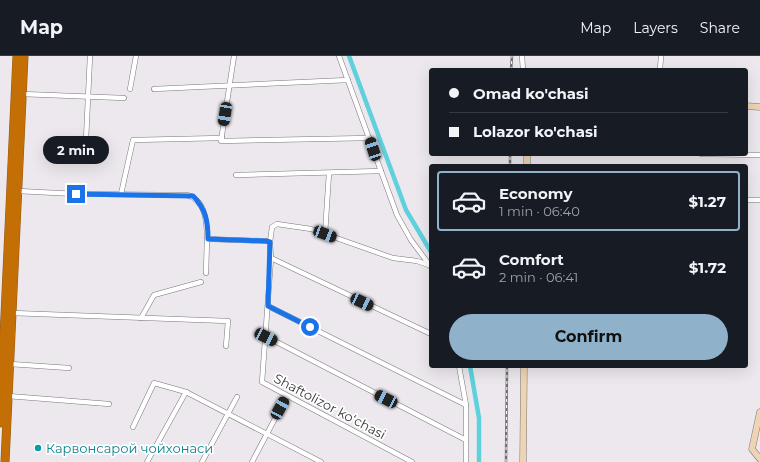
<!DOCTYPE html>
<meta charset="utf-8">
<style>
:root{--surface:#171b24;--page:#20242c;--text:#f1f3f6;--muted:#9ea1a6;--line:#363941;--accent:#8fb1ca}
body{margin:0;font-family:Montserrat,sans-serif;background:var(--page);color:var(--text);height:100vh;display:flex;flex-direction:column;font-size:15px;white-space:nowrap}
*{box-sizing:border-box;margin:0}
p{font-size:13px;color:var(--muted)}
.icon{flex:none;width:22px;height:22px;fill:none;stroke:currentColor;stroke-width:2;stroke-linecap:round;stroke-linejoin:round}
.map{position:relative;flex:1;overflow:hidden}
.details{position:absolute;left:429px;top:108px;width:319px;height:204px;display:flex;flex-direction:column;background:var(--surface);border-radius:4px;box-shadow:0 4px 16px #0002}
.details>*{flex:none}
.guide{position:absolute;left:429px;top:12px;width:319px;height:88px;border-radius:4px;box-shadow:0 4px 16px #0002;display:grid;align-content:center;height:88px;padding:0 20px;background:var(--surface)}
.end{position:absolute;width:18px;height:18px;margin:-9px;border:5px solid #1a73e8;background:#fff;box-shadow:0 0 0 2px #fff}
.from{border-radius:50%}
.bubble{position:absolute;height:28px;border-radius:14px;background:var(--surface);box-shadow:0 4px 16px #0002;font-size:13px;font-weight:700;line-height:28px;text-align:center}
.car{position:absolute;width:12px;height:24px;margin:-12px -6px;border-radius:5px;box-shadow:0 0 3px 1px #0007;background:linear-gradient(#222 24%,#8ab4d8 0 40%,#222 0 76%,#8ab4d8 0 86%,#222 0)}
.guide b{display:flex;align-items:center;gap:14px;height:38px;font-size:15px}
.guide b+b{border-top:1px solid var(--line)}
.guide i{width:10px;height:10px;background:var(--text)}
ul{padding:7px 0 0;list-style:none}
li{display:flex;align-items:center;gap:12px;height:60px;margin:0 8px 6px;padding:0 12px;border:2px solid transparent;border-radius:4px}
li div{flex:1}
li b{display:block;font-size:15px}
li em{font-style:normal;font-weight:700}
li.on{border-color:var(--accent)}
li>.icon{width:36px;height:36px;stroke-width:1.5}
.primary-button{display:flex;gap:8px;margin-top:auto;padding:8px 20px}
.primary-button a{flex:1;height:46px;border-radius:24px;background:var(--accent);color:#111;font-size:16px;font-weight:700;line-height:46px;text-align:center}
header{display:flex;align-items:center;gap:24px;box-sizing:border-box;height:56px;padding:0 20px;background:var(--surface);border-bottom:1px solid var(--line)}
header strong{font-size:19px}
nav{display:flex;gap:22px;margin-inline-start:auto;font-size:14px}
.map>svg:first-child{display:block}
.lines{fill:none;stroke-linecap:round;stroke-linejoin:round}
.canal{stroke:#5fd1dc;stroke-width:4.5}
.street-casing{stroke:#7a777b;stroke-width:5.5}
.secondary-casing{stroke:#7a777b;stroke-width:7}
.highway-casing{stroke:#935b17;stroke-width:9}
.street{stroke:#fff;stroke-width:4.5}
.secondary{stroke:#edd4b4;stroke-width:6}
.highway{stroke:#c46f05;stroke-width:8}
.rail-casing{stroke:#716f72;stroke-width:2.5}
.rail{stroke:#fff;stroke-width:1;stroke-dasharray:3;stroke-linecap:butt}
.route{stroke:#1a73e8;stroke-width:5}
.culture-dot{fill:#0f9aa8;stroke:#fff;stroke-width:1.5}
.labels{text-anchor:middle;stroke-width:3.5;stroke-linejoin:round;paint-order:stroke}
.street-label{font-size:13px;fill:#383739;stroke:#fff}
.culture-label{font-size:13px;fill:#0d838f;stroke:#fff;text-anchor:start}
</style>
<header>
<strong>Map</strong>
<nav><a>Map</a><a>Layers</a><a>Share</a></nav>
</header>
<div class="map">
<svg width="760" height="406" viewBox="0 0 760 406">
<rect width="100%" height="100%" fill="#ece8ed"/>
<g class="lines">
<g class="canal">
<path d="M349,0L406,154L431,196"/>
<path d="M470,310L479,362V406"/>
</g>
<defs>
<g id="street">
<path d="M234,0L221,85L369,82"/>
<path d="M339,0L397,159L411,184L431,211"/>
<path d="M522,0L523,14"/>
<path d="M660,14L661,0"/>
<path d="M130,33L136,0"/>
<path d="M154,33L348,24"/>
<path d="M22,38L124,42"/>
<path d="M701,98L760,99"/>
<path d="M85,105L90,0"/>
<path d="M236,119L381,115"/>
<path d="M18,135L76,138L187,139C206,144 207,167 207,183L266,185L270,186L271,202L431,278"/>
<path d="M121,138L133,84L222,82"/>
<path d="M746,144H760"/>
<path d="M325,178L329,117"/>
<path d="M270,186L272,171L277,168L311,173L393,202L417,205L429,209"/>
<path d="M271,202L262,326L412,406"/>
<path d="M206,217L207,183"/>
<path d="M268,250L466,349"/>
<path d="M12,257L228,265L226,290"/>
<path d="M141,262L154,239L201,226"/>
<path d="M267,281L466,384"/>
<path d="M10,308L69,312"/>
<path d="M459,310L466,349V406"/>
<path d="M8,340L109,348"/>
<path d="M133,371L154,327L186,336L321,406"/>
<path d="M147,406L186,336"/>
<path d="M202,406L237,341"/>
<path d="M252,406L287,340"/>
</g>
<g id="secondary">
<path d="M746,50L760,51"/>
<path d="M527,98V110"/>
<path d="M760,356L752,393L760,403"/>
<path d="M523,406L524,310"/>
</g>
<g id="highway">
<path d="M0,367L17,0"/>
<path d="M5,406L24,0"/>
</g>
</defs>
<use href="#street" class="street-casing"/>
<use href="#secondary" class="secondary-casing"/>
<use href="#highway" class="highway-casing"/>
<use href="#street" class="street"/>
<use href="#secondary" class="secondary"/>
<use href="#highway" class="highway"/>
<defs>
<g id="rail">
<path d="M511,14L512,0"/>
<path d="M510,110V98"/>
<path d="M506,406L507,310"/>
</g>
</defs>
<use href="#rail" class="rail-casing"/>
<use href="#rail" class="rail"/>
</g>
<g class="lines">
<path class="route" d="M76,138L193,140C206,153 208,166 208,183L266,185L270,186L268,250L310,271"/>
</g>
<circle class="culture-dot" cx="38" cy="392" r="4"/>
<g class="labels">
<g class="street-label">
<text transform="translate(330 350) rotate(28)" y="5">Shaftolizor koʻchasi</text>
</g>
<g class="culture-label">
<text x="46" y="397">Карвонсарой чойхонаси</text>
</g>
</g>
</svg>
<i class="end from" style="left:310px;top:271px"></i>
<i class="end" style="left:76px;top:138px"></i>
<div class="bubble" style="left:43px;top:80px;width:66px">2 min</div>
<i class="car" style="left:225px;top:58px;rotate:189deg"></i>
<i class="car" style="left:373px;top:93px;rotate:342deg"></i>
<i class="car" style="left:325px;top:178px;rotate:111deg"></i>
<i class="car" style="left:362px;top:246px;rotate:115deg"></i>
<i class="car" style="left:266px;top:281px;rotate:117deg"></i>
<i class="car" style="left:386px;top:343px;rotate:297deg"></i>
<i class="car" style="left:280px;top:352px;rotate:29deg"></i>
<div class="guide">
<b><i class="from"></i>Omad ko'chasi</b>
<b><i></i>Lolazor ko'chasi</b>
</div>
<section class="details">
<ul>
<li class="on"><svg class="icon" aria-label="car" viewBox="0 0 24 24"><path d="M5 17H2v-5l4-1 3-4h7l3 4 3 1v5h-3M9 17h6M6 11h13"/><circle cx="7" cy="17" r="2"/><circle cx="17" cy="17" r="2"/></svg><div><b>Economy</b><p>1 min · 06:40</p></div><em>$1.27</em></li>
<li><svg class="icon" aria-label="car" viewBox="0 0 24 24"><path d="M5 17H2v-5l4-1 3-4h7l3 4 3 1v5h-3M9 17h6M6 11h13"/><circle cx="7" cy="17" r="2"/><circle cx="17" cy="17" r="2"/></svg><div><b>Comfort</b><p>2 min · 06:41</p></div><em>$1.72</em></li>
</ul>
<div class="primary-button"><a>Confirm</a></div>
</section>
</div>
